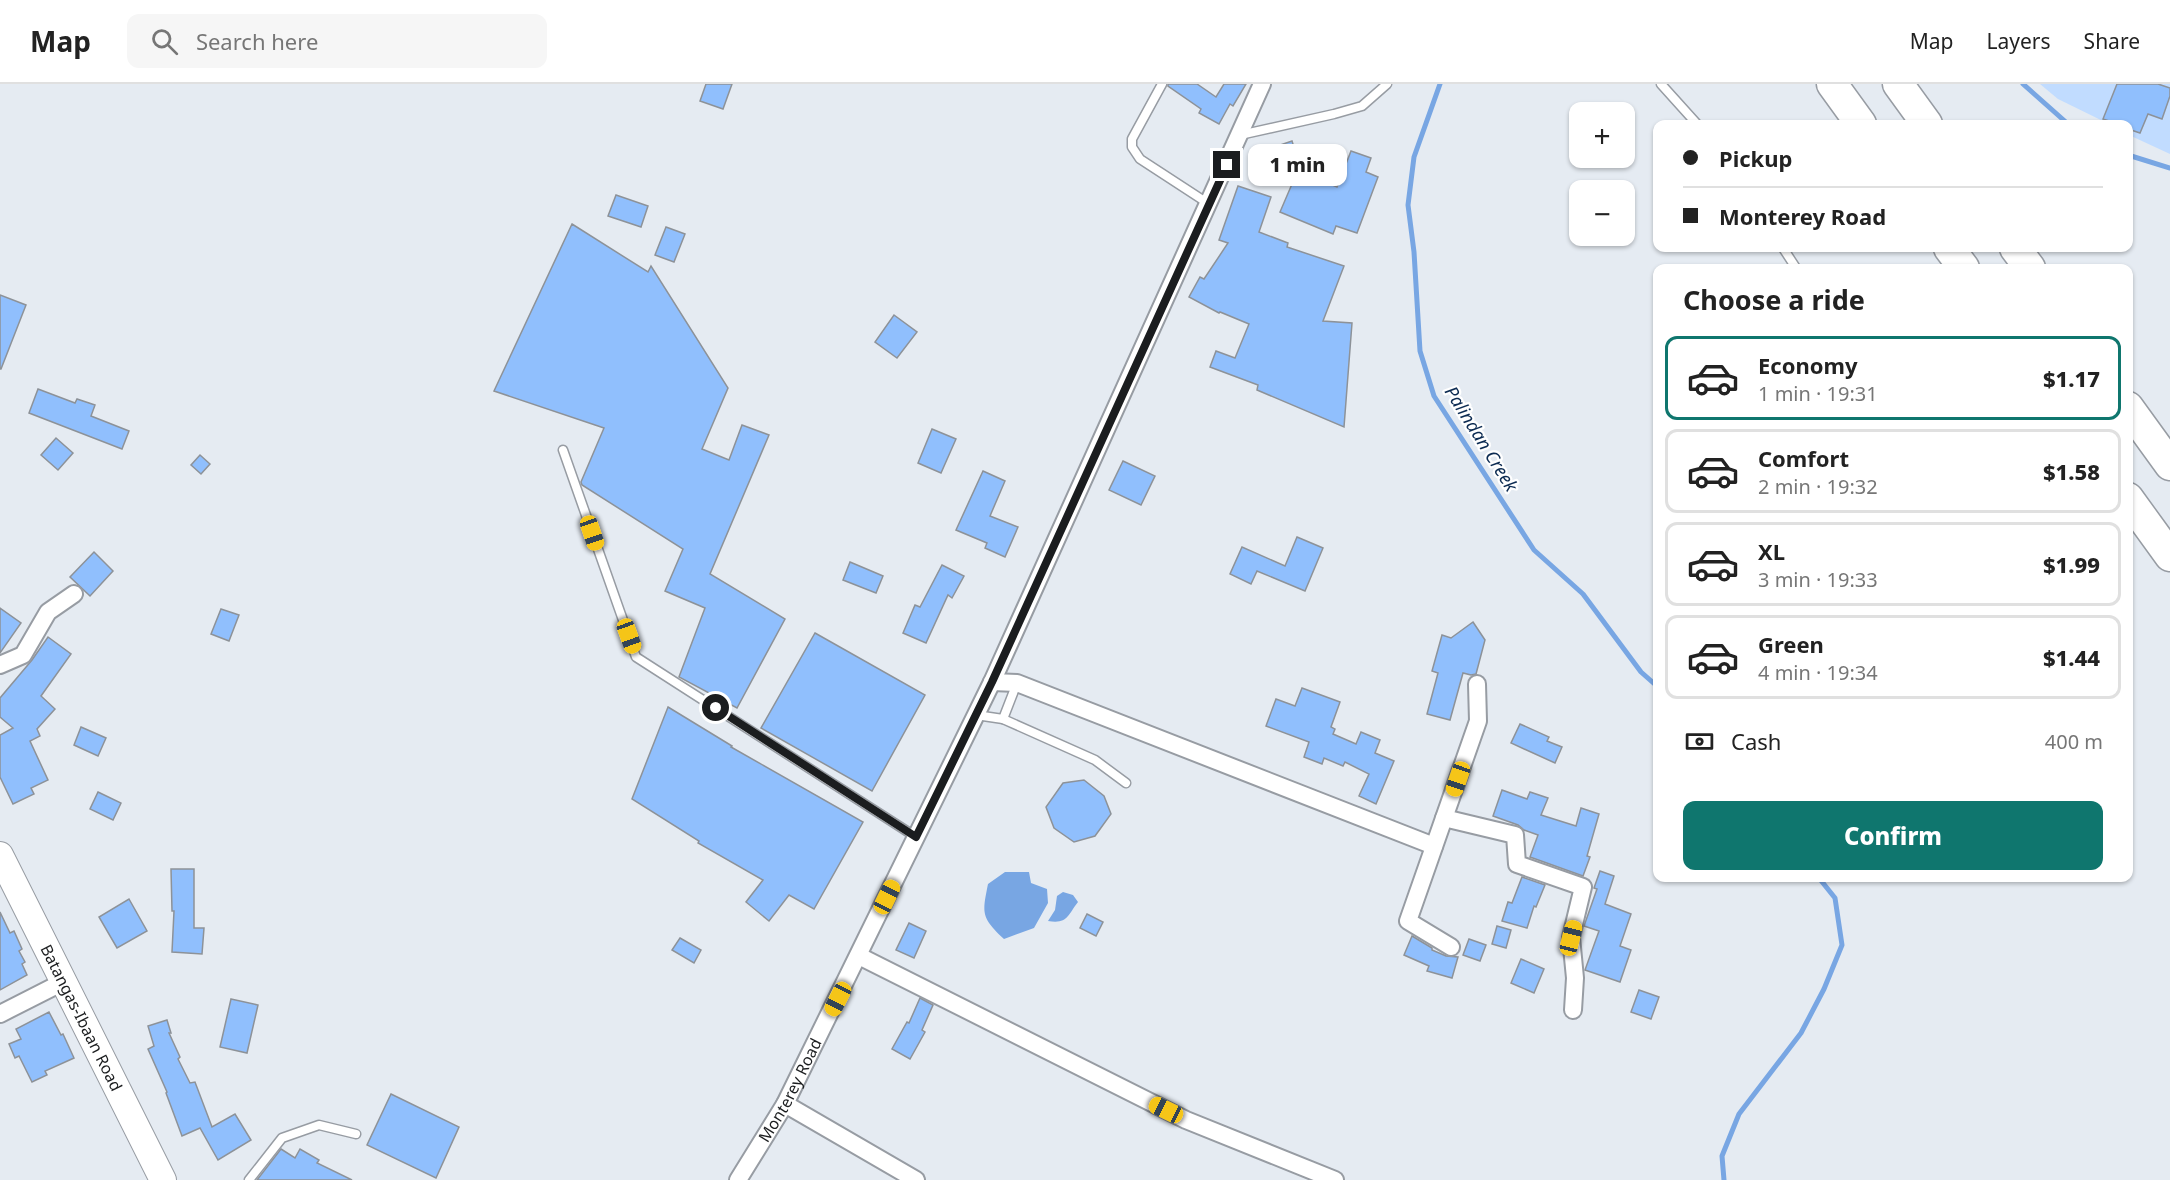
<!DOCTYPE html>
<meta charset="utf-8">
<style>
:root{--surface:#fff;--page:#f6f6f6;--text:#222;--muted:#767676;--line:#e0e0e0;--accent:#0f766e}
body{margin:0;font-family:"Noto Sans",sans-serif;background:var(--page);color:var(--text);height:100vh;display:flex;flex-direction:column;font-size:22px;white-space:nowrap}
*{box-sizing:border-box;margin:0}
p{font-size:20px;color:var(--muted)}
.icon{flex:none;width:33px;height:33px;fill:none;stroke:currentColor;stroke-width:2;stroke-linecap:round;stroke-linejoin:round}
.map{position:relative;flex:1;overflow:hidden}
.details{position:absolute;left:1653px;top:180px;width:480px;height:618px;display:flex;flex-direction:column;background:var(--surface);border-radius:12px;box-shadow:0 2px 4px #0004}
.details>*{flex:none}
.guide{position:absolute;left:1653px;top:36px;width:480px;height:132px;border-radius:12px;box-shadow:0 2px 4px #0004;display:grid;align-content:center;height:132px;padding:0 30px;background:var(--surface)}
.buttons{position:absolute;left:1569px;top:18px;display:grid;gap:12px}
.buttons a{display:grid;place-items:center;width:66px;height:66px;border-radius:12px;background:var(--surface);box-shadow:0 2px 4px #0004;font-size:30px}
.end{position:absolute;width:27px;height:27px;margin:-14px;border:8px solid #1b1d1f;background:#fff;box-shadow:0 0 0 3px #fff}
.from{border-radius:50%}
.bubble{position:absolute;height:42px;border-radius:12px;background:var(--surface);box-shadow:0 2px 4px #0004;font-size:20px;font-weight:800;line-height:42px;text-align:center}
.car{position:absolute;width:18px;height:36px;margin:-18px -9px;border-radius:8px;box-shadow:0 0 4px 2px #0007;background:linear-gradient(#f5c518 24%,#345 0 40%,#f5c518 0 76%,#345 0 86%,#f5c518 0)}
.guide b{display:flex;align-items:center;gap:21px;height:57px;font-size:22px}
.guide b+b{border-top:2px solid var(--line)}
.guide i{width:15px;height:15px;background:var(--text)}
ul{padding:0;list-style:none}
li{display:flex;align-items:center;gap:18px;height:84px;margin:0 12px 9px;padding:0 18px;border:3px solid var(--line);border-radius:12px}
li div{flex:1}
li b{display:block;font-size:22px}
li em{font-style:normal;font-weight:800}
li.active{border-color:var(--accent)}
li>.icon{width:54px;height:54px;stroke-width:1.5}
h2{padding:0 30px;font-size:27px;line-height:72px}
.pay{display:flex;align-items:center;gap:15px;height:66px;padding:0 30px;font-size:22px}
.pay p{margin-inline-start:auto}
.action{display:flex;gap:12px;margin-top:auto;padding:12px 30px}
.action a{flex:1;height:69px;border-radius:12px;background:var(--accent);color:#fff;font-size:24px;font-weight:800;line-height:69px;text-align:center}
header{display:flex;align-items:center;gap:36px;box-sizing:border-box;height:84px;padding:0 30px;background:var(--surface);border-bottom:2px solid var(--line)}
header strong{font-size:28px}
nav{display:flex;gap:33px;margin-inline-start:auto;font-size:21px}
.search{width:420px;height:54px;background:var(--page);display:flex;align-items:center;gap:15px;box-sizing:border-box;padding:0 21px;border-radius:12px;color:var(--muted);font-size:22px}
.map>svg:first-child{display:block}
.green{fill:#c1dcff}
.water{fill:#78a6e3}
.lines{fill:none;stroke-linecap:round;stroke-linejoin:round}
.stream{stroke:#78a6e3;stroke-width:5}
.building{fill:#90bffd;stroke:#8d9298;stroke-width:1.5}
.service-casing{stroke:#979ca3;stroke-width:11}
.minor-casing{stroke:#979ca3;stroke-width:20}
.primary-casing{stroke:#979ca3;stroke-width:28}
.motorway-casing{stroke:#979ca3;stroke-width:33}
.service{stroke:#fff;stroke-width:8}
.minor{stroke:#fff;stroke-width:16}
.primary{stroke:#fff;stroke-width:26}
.motorway{stroke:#fff;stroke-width:30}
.route{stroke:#1b1d1f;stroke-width:8}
.labels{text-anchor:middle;stroke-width:4.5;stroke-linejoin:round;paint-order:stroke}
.street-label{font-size:16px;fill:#1b1d1f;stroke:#fff}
.water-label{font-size:18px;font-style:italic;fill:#0c2b52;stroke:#fff}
</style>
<header>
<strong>Map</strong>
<div class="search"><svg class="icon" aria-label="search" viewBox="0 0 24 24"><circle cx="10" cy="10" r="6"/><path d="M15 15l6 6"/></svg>Search here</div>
<nav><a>Map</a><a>Layers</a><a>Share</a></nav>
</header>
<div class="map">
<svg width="2170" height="1096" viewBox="0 0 2170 1096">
<rect width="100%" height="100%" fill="#e5ebf2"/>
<path class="green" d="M2040,0H2170V70L2129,51L2128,40H2109L2058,15Z"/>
<g class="water">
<path d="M1005,788H1029L1031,799L1047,805L1048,819L1034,844L1004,855C981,833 982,830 988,800Z"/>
<path d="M1063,808L1073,811L1078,818C1067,832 1068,840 1048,837L1055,826L1057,812Z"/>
</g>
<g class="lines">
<g class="stream">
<path d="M1440,0L1414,73L1408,121L1414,168L1420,267L1434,312L1534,466L1583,510L1641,588L1658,603"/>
<path d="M2023,0L2068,40"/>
<path d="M2128,71L2170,84"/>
<path d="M1724,1096L1722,1072L1739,1030L1801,949L1824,905L1842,861L1835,814L1819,794"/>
</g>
</g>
<g class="building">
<path d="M706,0H732L723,25L700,17Z"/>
<path d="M1168,0H1197L1216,13L1224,0H1246L1233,22L1230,20L1219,40L1199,29L1201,25L1168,2Z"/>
<path d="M2117,0H2158L2170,4V12L2162,35L2148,30L2140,49L2128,45V40H2118L2103,35Z"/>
<path d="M1292,57L1296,70L1261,82L1257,69Z"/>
<path d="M1351,67L1371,74L1366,88L1378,93L1357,149L1336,142L1333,150L1280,128L1298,86L1337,103Z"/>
<path d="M1238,102L1271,113L1259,148L1288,159L1287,163L1344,182L1323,237L1352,239L1344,343L1257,306L1258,301L1210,283L1216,267L1235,274L1249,240L1220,228L1219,229L1189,213L1200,193L1204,195L1228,159L1219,156Z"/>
<path d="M616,111L648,122L641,143L608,132Z"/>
<path d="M572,140L648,188L651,182L728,304L702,365L729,376L742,341L769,351L710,490L785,535L737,624L679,593L705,524L665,507L683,465L582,401L581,398L604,344L494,307Z"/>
<path d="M666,143L685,150L674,178L655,171Z"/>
<path d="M0,211L26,221L1,285H0Z"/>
<path d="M894,231L917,248L897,274L875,258Z"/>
<path d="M38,305L75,319L77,315L95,321L91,332L129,347L122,365L29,329Z"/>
<path d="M932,345L956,355L941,389L918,379Z"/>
<path d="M56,354L73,369L58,386L41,371Z"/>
<path d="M200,371L210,380L201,390L191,381Z"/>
<path d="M1123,377L1155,392L1141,421L1109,406Z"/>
<path d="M983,387L1005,397L990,432L1018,443L1005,473L985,464L987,459L956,446Z"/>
<path d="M1297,453L1323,464L1305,507L1257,487L1251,500L1230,490L1242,463L1285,482Z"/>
<path d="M94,468L113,487L90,512L70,493Z"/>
<path d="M850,478L883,492L876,509L843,496Z"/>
<path d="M942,481L964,492L952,514L948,511L926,559L903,549L915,521L920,523Z"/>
<path d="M0,524L21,539L0,569Z"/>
<path d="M221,525L239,531L229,557L211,550Z"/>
<path d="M1473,538L1485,556L1476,590L1471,591L1463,589L1450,636L1427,630L1438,589L1432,587L1442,551L1451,554Z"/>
<path d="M815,549L925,611L872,707L761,644Z"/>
<path d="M48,553L71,570L41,612L55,625L37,645L40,652L30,657L48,696L31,704L34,710L13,720L0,693V651L13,644L0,633V614L32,576Z"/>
<path d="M1302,604L1340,618L1331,643L1335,645L1333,650L1356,660L1361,648L1380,656L1375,669L1394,677L1376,720L1359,712L1369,690L1345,678L1343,682L1324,674L1322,680L1304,673L1309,658L1266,642L1276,615L1295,622Z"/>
<path d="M668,623L732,662L731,663L863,738L814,825L789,811L769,837L746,818L763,796L698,759L699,757L632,715Z"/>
<path d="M1520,640L1549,653L1547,657L1562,663L1555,679L1511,659Z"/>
<path d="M81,643L106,654L98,672L74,661Z"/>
<path d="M1084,696L1104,712L1111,730L1095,752L1074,758L1054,744L1046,723L1063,699Z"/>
<path d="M1502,706L1527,715L1530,708L1548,714L1541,731L1576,742L1581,724L1599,730L1587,772L1590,773L1583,792L1530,773L1538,751L1524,746L1518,741L1493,732Z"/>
<path d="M98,708L121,719L113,736L90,725Z"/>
<path d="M171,785H194V844H204L202,870L172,868L174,827H172Z"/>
<path d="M1600,787L1614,792L1605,820L1631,830L1620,862L1631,866L1620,898L1585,886L1599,847L1584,842L1597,805L1594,804Z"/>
<path d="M1522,793L1545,801L1536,823L1534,822L1527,844L1502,837L1508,818L1512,819Z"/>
<path d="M129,815L147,847L117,864L99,833Z"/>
<path d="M0,828L10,849L14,847L22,865L19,867L25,878L22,880L27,891L0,906Z"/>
<path d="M1087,830L1103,838L1096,852L1080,844Z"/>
<path d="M909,839L926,847L914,874L896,866Z"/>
<path d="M1497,842L1511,846L1506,864L1492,860Z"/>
<path d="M1412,852L1432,864V866L1446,872L1458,873L1452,894L1427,887L1429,882L1404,871Z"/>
<path d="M680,854L701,866L694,879L672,866Z"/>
<path d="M1469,855L1486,861L1480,877L1463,871Z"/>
<path d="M1521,875L1544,885L1534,909L1511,899Z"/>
<path d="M1639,906L1659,913L1651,935L1631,928Z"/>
<path d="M920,914L933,921L922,946L925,948L910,975L892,965L907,938L909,939Z"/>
<path d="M231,915L258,921L247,969L220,963Z"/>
<path d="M49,928L61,951L63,950L74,974L45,987L47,991L32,998L19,972L15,974L9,960L21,955L16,945Z"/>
<path d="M167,936L171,949H169L180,973L178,975L190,999L195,998L212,1043L235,1030L251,1056L218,1076L200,1044L182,1052L166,1009L167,1008L148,965L154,962L148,942Z"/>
<path d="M391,1010L459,1043L436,1094L367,1061Z"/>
<path d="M281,1065L295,1074L300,1065L319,1076L317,1079L352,1096H257Z"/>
</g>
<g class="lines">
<defs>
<g id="service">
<path d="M1162,0L1132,55V63L1140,75L1209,120"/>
<path d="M1661,0L1697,40"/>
<path d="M1240,51L1334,30L1362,22L1387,0"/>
<path d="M1783,164L1796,184"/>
<path d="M563,366L636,573L916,753"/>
<path d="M976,631L1003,635L1095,676L1126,699"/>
<path d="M1003,635L1017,599"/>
<path d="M249,1096L282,1054L319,1041L356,1050"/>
</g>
<g id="minor">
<path d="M0,581L23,571L48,528L74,510"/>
<path d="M992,598L1017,599L1434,762"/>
<path d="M1444,734L1515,751L1517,780L1583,803L1571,853L1575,894L1573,926"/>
<path d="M1451,863L1408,837L1478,637L1477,600"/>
<path d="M859,872L1186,1036L1335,1096"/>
<path d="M0,930L65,897"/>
<path d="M785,1020L916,1096"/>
<path id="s1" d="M738,1096L785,1020L992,598L1262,0"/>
</g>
<g id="primary">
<path id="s2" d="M0,771L163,1096"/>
</g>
<g id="motorway">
<path d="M1832,0L1861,40"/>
<path d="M1898,0L1927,40"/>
<path d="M1949,164L1964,184"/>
<path d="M2015,164L2030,184"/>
<path d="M2128,323L2170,381"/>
<path d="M2128,414L2170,472"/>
</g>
</defs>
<use href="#service" class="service-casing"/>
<use href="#minor" class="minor-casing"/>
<use href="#primary" class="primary-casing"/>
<use href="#motorway" class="motorway-casing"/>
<use href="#service" class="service"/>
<use href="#minor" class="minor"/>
<use href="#primary" class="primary"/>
<use href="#motorway" class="motorway"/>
</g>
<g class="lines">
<path class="route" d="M716,624L916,753L992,598L1227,81"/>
</g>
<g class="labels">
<g class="street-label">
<text dy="6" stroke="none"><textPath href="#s2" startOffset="182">Batangas-Ibaan Road</textPath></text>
<text dy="6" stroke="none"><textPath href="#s1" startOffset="104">Monterey Road</textPath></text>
</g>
<g class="water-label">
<text transform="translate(1481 355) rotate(58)" y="6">Palindan Creek</text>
</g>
</g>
</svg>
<div class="buttons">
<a>+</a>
<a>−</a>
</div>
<i class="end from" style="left:716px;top:624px"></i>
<i class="end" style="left:1227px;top:81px"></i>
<div class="bubble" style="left:1248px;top:60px;width:99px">1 min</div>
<i class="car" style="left:592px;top:449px;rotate:161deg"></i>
<i class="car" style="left:629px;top:552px;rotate:160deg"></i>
<i class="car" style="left:1458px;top:695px;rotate:199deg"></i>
<i class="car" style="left:887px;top:813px;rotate:26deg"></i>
<i class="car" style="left:1571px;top:854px;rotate:14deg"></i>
<i class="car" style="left:838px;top:915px;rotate:207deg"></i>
<i class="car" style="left:1166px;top:1026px;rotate:296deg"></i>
<div class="guide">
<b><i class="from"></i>Pickup</b>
<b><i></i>Monterey Road</b>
</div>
<section class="details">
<h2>Choose a ride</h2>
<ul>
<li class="active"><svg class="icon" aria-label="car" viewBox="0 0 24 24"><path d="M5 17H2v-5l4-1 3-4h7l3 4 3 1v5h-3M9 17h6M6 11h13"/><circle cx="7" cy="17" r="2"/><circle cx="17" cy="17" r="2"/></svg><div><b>Economy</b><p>1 min · 19:31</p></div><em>$1.17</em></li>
<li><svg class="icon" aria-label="car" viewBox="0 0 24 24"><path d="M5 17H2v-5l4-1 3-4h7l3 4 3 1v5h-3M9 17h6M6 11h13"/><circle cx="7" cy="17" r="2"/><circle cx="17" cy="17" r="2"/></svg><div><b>Comfort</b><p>2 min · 19:32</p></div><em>$1.58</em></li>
<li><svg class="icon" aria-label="car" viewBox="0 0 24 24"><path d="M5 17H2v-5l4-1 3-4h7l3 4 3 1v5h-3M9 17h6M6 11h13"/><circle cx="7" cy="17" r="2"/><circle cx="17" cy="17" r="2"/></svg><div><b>XL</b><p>3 min · 19:33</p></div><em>$1.99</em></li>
<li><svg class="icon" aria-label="car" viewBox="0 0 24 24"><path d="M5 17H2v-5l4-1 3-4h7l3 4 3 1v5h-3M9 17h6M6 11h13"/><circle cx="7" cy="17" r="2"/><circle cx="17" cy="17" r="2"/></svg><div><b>Green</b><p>4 min · 19:34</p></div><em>$1.44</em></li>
</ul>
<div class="pay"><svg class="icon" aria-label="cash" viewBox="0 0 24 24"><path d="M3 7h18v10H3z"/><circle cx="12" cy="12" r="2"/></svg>Cash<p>400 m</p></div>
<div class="action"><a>Confirm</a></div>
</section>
</div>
